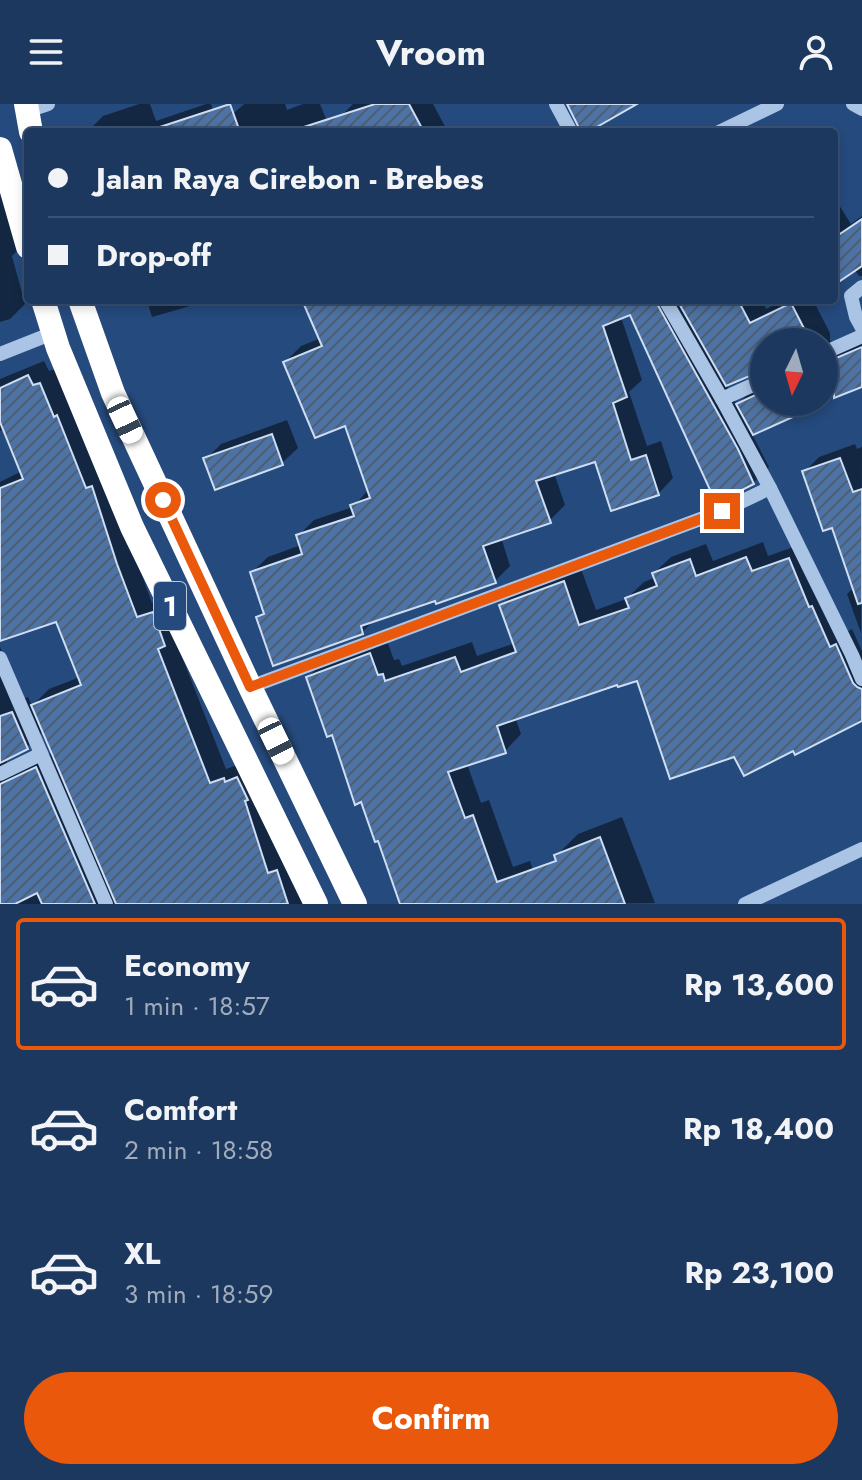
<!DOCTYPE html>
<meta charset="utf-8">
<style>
:root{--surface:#1c385e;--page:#253f64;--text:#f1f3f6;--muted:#a0acbc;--line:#3a5273;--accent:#ea580c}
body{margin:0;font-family:Jost,sans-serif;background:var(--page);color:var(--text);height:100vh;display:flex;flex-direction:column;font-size:30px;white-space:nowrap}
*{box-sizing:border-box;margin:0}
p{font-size:26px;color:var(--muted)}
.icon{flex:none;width:44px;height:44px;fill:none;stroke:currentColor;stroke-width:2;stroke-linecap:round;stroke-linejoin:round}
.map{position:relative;height:800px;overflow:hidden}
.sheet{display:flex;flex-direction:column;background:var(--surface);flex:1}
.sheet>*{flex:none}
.hud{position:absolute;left:24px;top:24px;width:814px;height:176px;border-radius:8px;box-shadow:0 4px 12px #0003,0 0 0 2px var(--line);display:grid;align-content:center;height:176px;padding:0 24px;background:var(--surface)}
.needle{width:52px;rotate:185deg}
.tools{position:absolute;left:750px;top:224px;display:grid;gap:16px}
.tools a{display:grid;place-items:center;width:88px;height:88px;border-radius:50%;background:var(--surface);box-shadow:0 4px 12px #0003,0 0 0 2px var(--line);font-size:40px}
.end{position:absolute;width:36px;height:36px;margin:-18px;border:10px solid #ea580c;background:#fff;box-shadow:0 0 0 4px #fff}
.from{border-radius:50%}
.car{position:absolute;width:24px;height:48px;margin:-24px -12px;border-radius:10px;box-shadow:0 0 6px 2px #0007;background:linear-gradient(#fff 24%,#345 0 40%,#fff 0 76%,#345 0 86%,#fff 0)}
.hud b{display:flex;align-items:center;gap:28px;height:76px;font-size:30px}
.hud b+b{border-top:2px solid var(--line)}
.hud i{width:20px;height:20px;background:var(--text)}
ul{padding:14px 0 0;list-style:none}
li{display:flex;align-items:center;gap:24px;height:132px;margin:0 16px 12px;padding:0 8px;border:4px solid transparent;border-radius:8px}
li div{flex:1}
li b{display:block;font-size:30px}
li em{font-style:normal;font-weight:700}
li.active{border-color:var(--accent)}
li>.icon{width:72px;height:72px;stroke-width:1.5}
.button{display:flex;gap:16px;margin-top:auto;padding:16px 24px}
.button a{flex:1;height:92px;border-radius:48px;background:var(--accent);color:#fff;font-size:32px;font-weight:700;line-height:92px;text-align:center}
header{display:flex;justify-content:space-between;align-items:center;height:104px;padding:0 24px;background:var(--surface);font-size:36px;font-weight:700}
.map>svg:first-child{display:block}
.shadow{fill:#0007;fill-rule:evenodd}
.building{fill:url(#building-hatch);stroke:#cddef4;stroke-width:2}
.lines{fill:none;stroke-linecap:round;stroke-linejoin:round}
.minor{stroke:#aac4e5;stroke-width:14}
.highway{stroke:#fff;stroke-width:24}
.route{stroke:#ea580c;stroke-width:10}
.labels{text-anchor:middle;stroke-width:7;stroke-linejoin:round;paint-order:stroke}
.shield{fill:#254a7d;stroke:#bec9d8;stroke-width:2}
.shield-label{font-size:28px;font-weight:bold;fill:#fff}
</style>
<header><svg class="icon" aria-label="menu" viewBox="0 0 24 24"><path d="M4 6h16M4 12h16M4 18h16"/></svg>Vroom<svg class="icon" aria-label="person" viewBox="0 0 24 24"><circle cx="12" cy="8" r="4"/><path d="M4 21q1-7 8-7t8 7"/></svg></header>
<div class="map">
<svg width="862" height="800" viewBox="0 0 862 800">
<defs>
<pattern id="building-hatch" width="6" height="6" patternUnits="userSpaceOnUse" patternTransform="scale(2)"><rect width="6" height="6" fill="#4d73a6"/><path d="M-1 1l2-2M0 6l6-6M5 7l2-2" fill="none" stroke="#4c5e74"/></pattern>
</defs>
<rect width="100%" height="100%" fill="#254a7d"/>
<g class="shadow">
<path d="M139,0H150L156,17L206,0H211L219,28H89V26L103,12Z"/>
<path d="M244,0H285L287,6L303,0H320L327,17L316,28H231L226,16Z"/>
<path d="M353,0H433L448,28H347L341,12Z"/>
<path d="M0,55L24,140L12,152L25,200L10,215L0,218Z"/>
<path d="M834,93L851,120L862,112V172H859L854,165L834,179Z"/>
<path d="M147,196H201L197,200L152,213Z"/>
<path d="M304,196H762L766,205L784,196H813L830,229V236L833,241L862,236V280L824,295V238H764V265L726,280L737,301L754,284L764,280V298H819L752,330L769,363L753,379L631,209L621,213L642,276L629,288L647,342L661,337L673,374L658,390L596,355L554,369L565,401L549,417L501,433L510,462L495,477L436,494L376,515L362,528L259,514L265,507L252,468L268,453L301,441L298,432L314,416L353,403L369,385L346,319L285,258L301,242L321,234Z"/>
<path d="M44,257L49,267L56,265L132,444L152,499L168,493L173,530L226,665L240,660L309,800H0V543L23,595L28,593L32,602L49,585L80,573L57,515L0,535V378L22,367L5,325L0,327V275ZM44,626L54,648L17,665L9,663L5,654L27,643Z"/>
<path d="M287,316L298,344L282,359L206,355L221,340Z"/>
<path d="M855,340L857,345L862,343L861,529L847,490L854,483L833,422L804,368L819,353Z"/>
<path d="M763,438L768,452L805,439L825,488L847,528L852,525L862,547V615L794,644L735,650L639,574L618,578L515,613L521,630L505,647L467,660L481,699L489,696L513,763L530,757L545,800H416L380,734L308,573L324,557L386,534L394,556L399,555L402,562L472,538L477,552L515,539L502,501L518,485L580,462L596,506L626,495L644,478L656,473L654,469L671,453L706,440L713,457Z"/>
<path d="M622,713L655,799L575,800L556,752L578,730Z"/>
</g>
<g class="building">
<path d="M230,0L240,28H161L160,23Z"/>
<path d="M375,0H409L424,28H305L304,23Z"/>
<path d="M567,0H637L588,28H581Z"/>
<path d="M862,115V162L834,181V134Z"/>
<path d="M302,196H655L738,345L754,380L716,399L630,211L603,222L627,293L613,299L631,356L646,351L659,391L611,407L595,358L536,377L551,419L483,442L496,479L436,500L435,497L361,522L363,530L273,562L256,513L264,510L250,468L302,450L296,431L354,412L350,401L370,394L345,322L315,334L283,258L322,242Z"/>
<path d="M677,196H738L750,219L791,199L811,238H764V266L726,282Z"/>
<path d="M862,243V283L834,294V255Z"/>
<path d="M28,271L33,281L40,279L54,313L57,311L86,384L92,382L117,460L137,513L153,508L165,542L158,545L210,679L224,674L225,678L237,673L248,696L245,697L268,769L277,766L288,800H116L31,601L81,581L56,518L0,537V384L23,375L0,318V284Z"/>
<path d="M764,287V298H826L753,331L736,300Z"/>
<path d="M272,330L283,361L215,386L203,354Z"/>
<path d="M840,354L853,388L862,385V499L858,500L832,424L823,427L802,367Z"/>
<path d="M746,453L752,467L789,454L809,503L812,502L830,543L836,540L853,579L857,583L862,585V617L795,651L793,647L744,672L734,653L670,675L637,577L618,583L617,581L497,622L506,649L448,668L465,714L473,711L497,778L556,757L554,751L600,733L625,800H400L378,737L375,738L361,698L355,701L332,631L327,633L306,573L370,549L378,571L383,570L385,577L455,553L461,568L516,548L499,501L564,477L579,521L629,504L625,494L657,482L652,469L690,455L696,472Z"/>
<path d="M12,608L28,645L0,659V612Z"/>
<path d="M36,663L95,800H42L37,789L15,800H0V680Z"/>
</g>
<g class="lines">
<g class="minor">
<path d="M556,0L571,28"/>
<path d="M853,0L862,5"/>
<path d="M27,7L48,0"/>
<path d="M719,28L777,0"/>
<path d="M862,183L851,192L856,213L862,224"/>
<path d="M665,196L722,295L770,384L852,551L862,575"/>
<path d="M824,249L862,232"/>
<path d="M0,250L53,229"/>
<path d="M722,295L764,276"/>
<path d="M0,554L106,800"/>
<path d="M250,583L722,407L770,384"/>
<path d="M0,670L41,650"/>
<path d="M745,800L862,745"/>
</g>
<g class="highway">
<path d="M26,0L31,28"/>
<path d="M0,45L28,143"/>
<path d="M43,196L58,244L132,423L316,800"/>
<path d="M80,196L113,289L250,583L355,800"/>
</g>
</g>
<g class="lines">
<path class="route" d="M163,396L250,583L722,407"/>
</g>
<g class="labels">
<rect class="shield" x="154" y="478" width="32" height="48" rx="6"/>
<g class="shield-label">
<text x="170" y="512">1</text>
</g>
</g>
</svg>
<div class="tools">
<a><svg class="needle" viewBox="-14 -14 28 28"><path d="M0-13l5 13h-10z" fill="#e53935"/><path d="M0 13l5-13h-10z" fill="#a0acbc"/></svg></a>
</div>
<i class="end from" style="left:163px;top:396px"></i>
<i class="end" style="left:722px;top:407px"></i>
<i class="car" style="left:125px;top:316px;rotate:155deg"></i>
<i class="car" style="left:276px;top:637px;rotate:154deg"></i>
<div class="hud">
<b><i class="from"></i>Jalan Raya Cirebon - Brebes</b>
<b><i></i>Drop-off</b>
</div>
</div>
<section class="sheet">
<ul>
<li class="active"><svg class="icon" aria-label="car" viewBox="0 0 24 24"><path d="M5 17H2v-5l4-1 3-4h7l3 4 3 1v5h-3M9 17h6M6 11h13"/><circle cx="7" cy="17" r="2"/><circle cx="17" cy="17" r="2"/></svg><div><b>Economy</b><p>1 min · 18:57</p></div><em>Rp 13,600</em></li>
<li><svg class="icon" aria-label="car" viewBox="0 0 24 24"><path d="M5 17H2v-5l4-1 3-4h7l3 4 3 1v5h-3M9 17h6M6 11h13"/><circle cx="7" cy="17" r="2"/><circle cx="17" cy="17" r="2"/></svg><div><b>Comfort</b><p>2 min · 18:58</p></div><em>Rp 18,400</em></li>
<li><svg class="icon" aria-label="car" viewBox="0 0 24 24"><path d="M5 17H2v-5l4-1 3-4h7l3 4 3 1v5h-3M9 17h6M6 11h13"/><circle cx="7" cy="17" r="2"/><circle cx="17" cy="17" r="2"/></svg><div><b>XL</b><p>3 min · 18:59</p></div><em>Rp 23,100</em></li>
</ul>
<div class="button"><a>Confirm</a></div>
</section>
